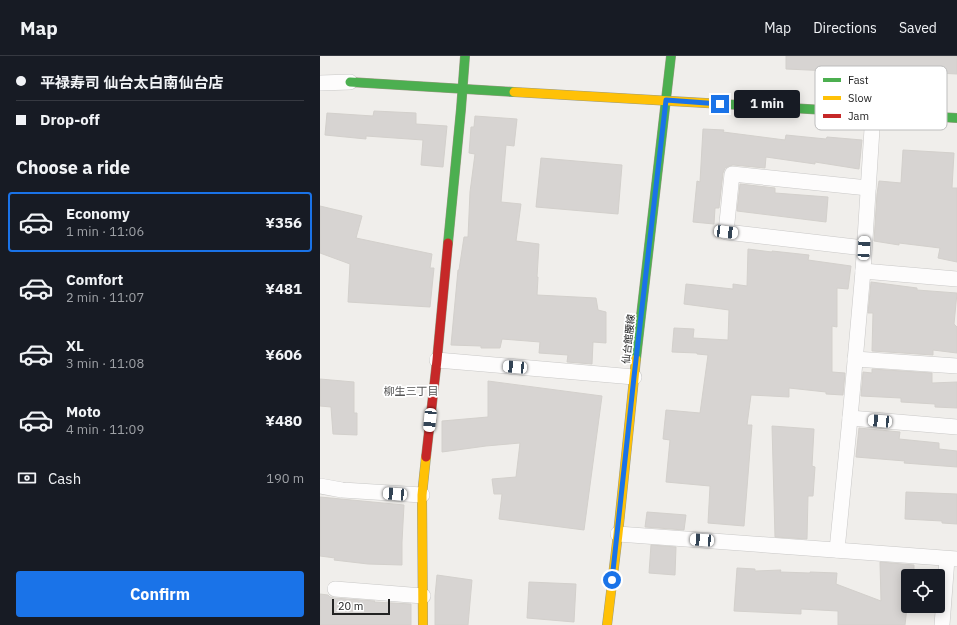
<!DOCTYPE html>
<meta charset="utf-8">
<style>
:root{--surface:#171b24;--page:#20242c;--text:#f1f3f6;--muted:#9ea1a6;--line:#363941;--accent:#1a73e8}
body{margin:0;font-family:"IBM Plex Sans","Noto Sans JP",sans-serif;background:var(--page);color:var(--text);height:100vh;display:flex;flex-direction:column;font-size:15px;white-space:nowrap}
*{box-sizing:border-box;margin:0}
p{font-size:13px;color:var(--muted)}
.icon{flex:none;width:22px;height:22px;fill:none;stroke:currentColor;stroke-width:2;stroke-linecap:round;stroke-linejoin:round}
.map{position:relative;flex:1;overflow:hidden}
.panel{display:flex;flex-direction:column;background:var(--surface);width:320px}
.panel>*{flex:none}
.top-card{display:grid;align-content:center;height:88px;padding:0 16px;background:var(--surface)}
.fabs{position:absolute;left:581px;top:513px;display:grid;gap:8px}
.fabs a{display:grid;place-items:center;width:44px;height:44px;border-radius:4px;background:var(--surface);box-shadow:0 2px 10px #0003;font-size:20px}
.scale{position:absolute;left:12px;bottom:10px;width:58px;box-sizing:border-box;padding-left:4px;border:2px solid #222;border-top:0;font-size:11px;line-height:14px;white-space:nowrap;color:#222;-webkit-text-stroke:3px #fff;paint-order:stroke}
.end{position:absolute;width:18px;height:18px;margin:-9px;border:5px solid #1a73e8;background:#fff;box-shadow:0 0 0 2px #fff}
.from{border-radius:50%}
.bubble{position:absolute;height:28px;border-radius:4px;background:var(--surface);box-shadow:0 2px 10px #0003;font-size:13px;font-weight:700;line-height:28px;text-align:center}
.car{position:absolute;width:12px;height:24px;margin:-12px -6px;border-radius:5px;box-shadow:0 0 3px 1px #0007;background:linear-gradient(#fff 24%,#345 0 40%,#fff 0 76%,#345 0 86%,#fff 0)}
.top-card b{display:flex;align-items:center;gap:14px;height:38px;font-size:15px}
.top-card b+b{border-top:1px solid var(--line)}
.top-card i{width:10px;height:10px;background:var(--text)}
ul{padding:0;list-style:none}
li{display:flex;align-items:center;gap:12px;height:60px;margin:0 8px 6px;padding:0 8px;border:2px solid transparent;border-radius:4px}
li div{flex:1}
li b{display:block;font-size:15px}
li em{font-style:normal;font-weight:700}
li.active{border-color:var(--accent)}
li>.icon{width:36px;height:36px;stroke-width:1.5}
h2{padding:0 16px;font-size:18px;line-height:48px}
.pay{display:flex;align-items:center;gap:10px;height:44px;padding:0 16px;font-size:15px}
.pay p{margin-inline-start:auto}
.cta{display:flex;gap:8px;margin-top:auto;padding:8px 16px}
.cta a{flex:1;height:46px;border-radius:4px;background:var(--accent);color:#fff;font-size:16px;font-weight:700;line-height:46px;text-align:center}
header{display:flex;align-items:center;gap:24px;box-sizing:border-box;height:56px;padding:0 20px;background:var(--surface);border-bottom:1px solid var(--line)}
header strong{font-size:19px}
nav{display:flex;gap:22px;margin-inline-start:auto;font-size:14px}
main{display:flex;flex:1;min-height:0}
.map>svg:first-child{display:block}
.building{fill:#d7d4d2;stroke:#d3d0cc}
.lines{fill:none;stroke-linecap:round;stroke-linejoin:round}
.street-casing{stroke:#c9c8c7;stroke-width:16}
.fast-casing{stroke:#999a82;stroke-width:10}
.slow-casing{stroke:#999a82;stroke-width:10}
.jam-casing{stroke:#999a82;stroke-width:10}
.street{stroke:#fdfcfc;stroke-width:15}
.fast{stroke:#4caf50;stroke-width:9}
.slow{stroke:#ffc107;stroke-width:9}
.jam{stroke:#c62828;stroke-width:9}
.route{stroke:#1a73e8;stroke-width:5}
.labels{text-anchor:middle;stroke-width:3.5;stroke-linejoin:round;paint-order:stroke}
.street-label{font-size:10px;fill:#222;stroke:#fff}
.neighbourhood-label{font-size:11px;fill:#555;stroke:#fff}
.key{fill:#fff;stroke:#bdbdbd;stroke-width:1}
.key-label{font-size:11px;fill:#222}
</style>
<header>
<strong>Map</strong>
<nav><a>Map</a><a>Directions</a><a>Saved</a></nav>
</header>
<main>
<section class="panel">
<div class="top-card">
<b><i class="from"></i>平禄寿司 仙台太白南仙台店</b>
<b><i></i>Drop-off</b>
</div>
<h2>Choose a ride</h2>
<ul>
<li class="active"><svg class="icon" aria-label="car" viewBox="0 0 24 24"><path d="M5 17H2v-5l4-1 3-4h7l3 4 3 1v5h-3M9 17h6M6 11h13"/><circle cx="7" cy="17" r="2"/><circle cx="17" cy="17" r="2"/></svg><div><b>Economy</b><p>1 min · 11:06</p></div><em>¥356</em></li>
<li><svg class="icon" aria-label="car" viewBox="0 0 24 24"><path d="M5 17H2v-5l4-1 3-4h7l3 4 3 1v5h-3M9 17h6M6 11h13"/><circle cx="7" cy="17" r="2"/><circle cx="17" cy="17" r="2"/></svg><div><b>Comfort</b><p>2 min · 11:07</p></div><em>¥481</em></li>
<li><svg class="icon" aria-label="car" viewBox="0 0 24 24"><path d="M5 17H2v-5l4-1 3-4h7l3 4 3 1v5h-3M9 17h6M6 11h13"/><circle cx="7" cy="17" r="2"/><circle cx="17" cy="17" r="2"/></svg><div><b>XL</b><p>3 min · 11:08</p></div><em>¥606</em></li>
<li><svg class="icon" aria-label="car" viewBox="0 0 24 24"><path d="M5 17H2v-5l4-1 3-4h7l3 4 3 1v5h-3M9 17h6M6 11h13"/><circle cx="7" cy="17" r="2"/><circle cx="17" cy="17" r="2"/></svg><div><b>Moto</b><p>4 min · 11:09</p></div><em>¥480</em></li>
</ul>
<div class="pay"><svg class="icon" aria-label="cash" viewBox="0 0 24 24"><path d="M3 7h18v10H3z"/><circle cx="12" cy="12" r="2"/></svg>Cash<p>190 m</p></div>
<div class="cta"><a>Confirm</a></div>
</section>
<div class="map">
<svg width="637" height="569" viewBox="0 0 637 569">
<rect width="100%" height="100%" fill="#f0eeeb"/>
<g class="building">
<path d="M466,0H637V18L579,15L578,18L466,13Z"/>
<path d="M54,55L96,57V68L127,70L123,111L101,109L103,84L46,80V83L5,79L7,57L53,60Z"/>
<path d="M155,60L197,63L194,90L186,89L181,146L201,148L196,185L219,188L217,221H218L217,239L276,242L278,254L286,256V287L273,286L272,308L247,306L248,299L219,297L220,286L182,283L180,292H161V290L131,289L138,214H139L144,181H148L150,136L155,98L149,97L151,71H154Z"/>
<path d="M383,73L404,74L403,76L465,84L466,79L506,83L507,81L542,84L539,113L495,106V108L446,101L445,112L413,109L409,110L405,112L403,117L399,152H395L394,168L373,166L377,125L380,126Z"/>
<path d="M583,94L634,97L632,132H637V206L618,202L620,192L579,187V189L554,185L557,138L559,125L581,127Z"/>
<path d="M221,102L302,109L298,158L216,151Z"/>
<path d="M420,128L455,132V137L508,141L506,166L417,155Z"/>
<path d="M0,150L42,160L36,182L112,198L110,212H114L110,251L28,246L30,208L0,197Z"/>
<path d="M428,193L452,196V195L489,199L488,204L531,210L528,233L517,232V271L512,270V316L525,317L523,339L506,338V336L469,332V341L431,339L427,369H432L424,470L388,467L390,430L346,426L350,384L343,383L346,354L380,357L388,299L377,298V297L352,296L354,272L374,273L373,282L408,284L409,254L364,248L366,228L413,233V228L427,230Z"/>
<path d="M551,226L597,232V234L637,237L634,268L637,271V297L613,294V299L552,295L553,257H548Z"/>
<path d="M552,313L612,317V327L637,326V352L615,351V348L581,346V342L541,340L543,316L552,317Z"/>
<path d="M0,323L34,326V357H37V379L13,378L11,351L0,350Z"/>
<path d="M168,325L282,340L264,474L179,463L182,438H174L172,423L196,421L200,387L166,390L122,396V365L168,361Z"/>
<path d="M452,370L494,373L492,410L495,411L493,440H488L487,483L455,481Z"/>
<path d="M539,372L580,376L579,383L619,387V393L637,395V411L584,407L585,405L536,401Z"/>
<path d="M586,436L637,438V468L622,467V465L585,463Z"/>
<path d="M0,441L84,449L82,486V509L48,508L14,504L15,502L0,500Z"/>
<path d="M327,456L366,459L364,474L325,471Z"/>
<path d="M331,489L356,491L355,519L329,517Z"/>
<path d="M560,506L594,509V520H588V542L585,569H518V555L481,553V558L414,555L417,512L435,513V515L461,514L460,516L490,517V516L517,517L516,528L561,545Z"/>
<path d="M117,519L152,524L148,569H115V540Z"/>
<path d="M209,526L256,528L254,566L207,562Z"/>
<path d="M0,538L8,539L10,541L14,542L55,545L54,546L91,548V569H0Z"/>
</g>
<g class="lines">
<defs>
<g id="street">
<path d="M0,27L30,26"/>
<path d="M544,192L406,176L412,118L548,132"/>
<path d="M543,215L637,223"/>
<path d="M535,303L637,310"/>
<path d="M117,304L314,321"/>
<path d="M530,362L637,371"/>
<path d="M0,430L22,434L102,439"/>
<path d="M298,478L637,503"/>
<path d="M517,494L530,362L543,215L553,57"/>
<path d="M15,533L103,540"/>
<path d="M622,569L627,503"/>
</g>
<g id="fast">
<path d="M30,26L194,36"/>
<path d="M403,48L637,62"/>
<path d="M128,187L141,53L145,0"/>
<path d="M316,303L351,0"/>
</g>
<g id="slow">
<path d="M194,36L403,48"/>
<path d="M103,569L102,439L106,401"/>
<path d="M287,569L298,478L316,303"/>
</g>
<path id="jam" d="M106,401L117,304L128,187"/>
</defs>
<use href="#street" class="street-casing"/>
<use href="#fast" class="fast-casing"/>
<use href="#slow" class="slow-casing"/>
<use href="#jam" class="jam-casing"/>
<use href="#street" class="street"/>
<use href="#fast" class="fast"/>
<use href="#slow" class="slow"/>
<use href="#jam" class="jam"/>
</g>
<g class="lines">
<path class="route" d="M292,524L314,321L346,44L400,48"/>
</g>
<g class="labels">
<g class="street-label">
<text transform="translate(308 283) rotate(-84)" y="4">仙台館腰線</text>
</g>
<g class="neighbourhood-label">
<text x="91" y="339">柳生三丁目</text>
</g>
</g>
<rect x="495" y="10" width="132" height="64" rx="6" class="key"/>
<rect x="503" y="22" width="18" height="4" fill="#4caf50"/>
<rect x="503" y="40" width="18" height="4" fill="#ffc107"/>
<rect x="503" y="58" width="18" height="4" fill="#c62828"/>
<g class="key-label">
<text x="528" y="28">Fast</text>
<text x="528" y="46">Slow</text>
<text x="528" y="64">Jam</text>
</g>
</svg>
<div class="fabs">
<a><svg class="icon" aria-label="locate" viewBox="0 0 24 24"><circle cx="12" cy="12" r="6"/><path d="M12 2v4M12 18v4M2 12h4M18 12h4"/></svg></a>
</div>
<div class="scale">20 m</div>
<i class="end from" style="left:292px;top:524px"></i>
<i class="end" style="left:400px;top:48px"></i>
<div class="bubble" style="left:414px;top:34px;width:66px">1 min</div>
<i class="car" style="left:406px;top:176px;rotate:97deg"></i>
<i class="car" style="left:544px;top:192px;rotate:3deg"></i>
<i class="car" style="left:195px;top:311px;rotate:275deg"></i>
<i class="car" style="left:110px;top:364px;rotate:186deg"></i>
<i class="car" style="left:560px;top:365px;rotate:275deg"></i>
<i class="car" style="left:75px;top:438px;rotate:274deg"></i>
<i class="car" style="left:382px;top:484px;rotate:274deg"></i>
</div>
</main>
